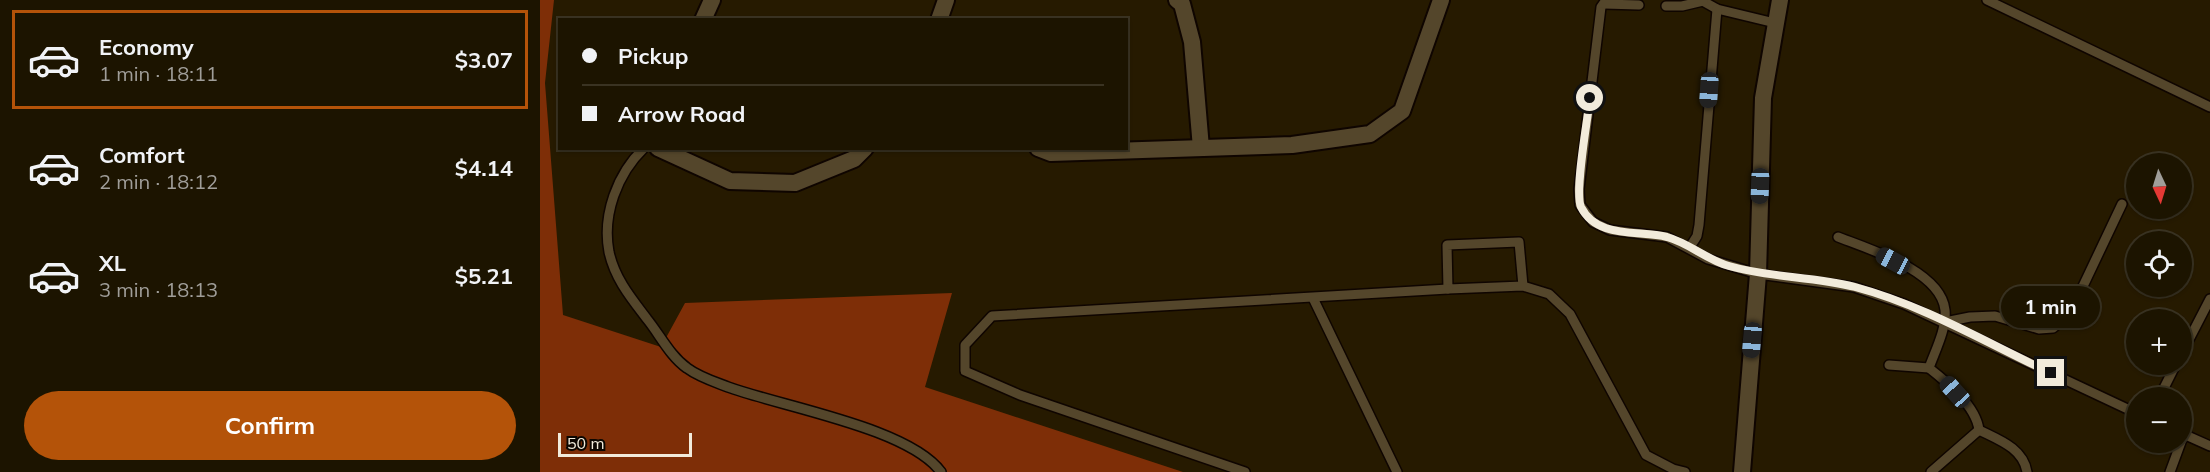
<!DOCTYPE html>
<meta charset="utf-8">
<style>
:root{--surface:#1c1400;--page:#29210f;--text:#f1f3f6;--muted:#a09e99;--line:#3a3322;--accent:#b45309}
body{margin:0;font-family:Mulish,sans-serif;background:var(--page);color:var(--text);height:100vh;display:flex;flex-direction:column;font-size:22px;white-space:nowrap}
*{box-sizing:border-box;margin:0}
p{font-size:20px;color:var(--muted)}
.icon{flex:none;width:33px;height:33px;fill:none;stroke:currentColor;stroke-width:2;stroke-linecap:round;stroke-linejoin:round}
.map{position:relative;flex:1;overflow:hidden}
.sheet{display:flex;flex-direction:column;background:var(--surface);width:540px}
.sheet>*{flex:none}
.banner{position:absolute;left:18px;top:18px;width:570px;height:132px;border-radius:0px;box-shadow:0 2px 4px #0004,0 0 0 2px var(--line);display:grid;align-content:center;height:132px;padding:0 24px;background:var(--surface)}
.needle{width:39px;rotate:176deg}
.controls{position:absolute;left:1586px;top:153px;display:grid;gap:12px}
.controls a{display:grid;place-items:center;width:66px;height:66px;border-radius:50%;background:var(--surface);box-shadow:0 2px 4px #0004,0 0 0 2px var(--line);font-size:30px}
.scale{position:absolute;left:18px;bottom:15px;width:134px;box-sizing:border-box;padding-left:6px;border:3px solid #f2ebdb;border-top:0;font-size:16px;line-height:21px;white-space:nowrap;color:#f2ebdb;-webkit-text-stroke:4px #0b0601;paint-order:stroke}
.end{position:absolute;width:27px;height:27px;margin:-14px;border:8px solid #f2ebdb;background:#111;box-shadow:0 0 0 3px #111}
.from{border-radius:50%}
.bubble{position:absolute;height:42px;border-radius:21px;background:var(--surface);box-shadow:0 2px 4px #0004,0 0 0 2px var(--line);font-size:20px;font-weight:700;line-height:42px;text-align:center}
.car{position:absolute;width:18px;height:36px;margin:-18px -9px;border-radius:8px;box-shadow:0 0 4px 2px #0007;background:linear-gradient(#222 24%,#8ab4d8 0 40%,#222 0 76%,#8ab4d8 0 86%,#222 0)}
.banner b{display:flex;align-items:center;gap:21px;height:57px;font-size:22px}
.banner b+b{border-top:2px solid var(--line)}
.banner i{width:15px;height:15px;background:var(--text)}
ul{padding:10px 0 0;list-style:none}
li{display:flex;align-items:center;gap:18px;height:99px;margin:0 12px 9px;padding:0 12px;border:3px solid transparent;border-radius:0px}
li div{flex:1}
li b{display:block;font-size:22px}
li em{font-style:normal;font-weight:700}
li.on{border-color:var(--accent)}
li>.icon{width:54px;height:54px;stroke-width:1.5}
.action{display:flex;gap:12px;margin-top:auto;padding:12px 24px}
.action a{flex:1;height:69px;border-radius:36px;background:var(--accent);color:#fff;font-size:24px;font-weight:700;line-height:69px;text-align:center}
main{display:flex;flex:1;min-height:0}
.map>svg:first-child{display:block}
.forest{fill:#7e2e07}
.lines{fill:none;stroke-linecap:round;stroke-linejoin:round}
.service-casing{stroke:#0f0500;stroke-width:12}
.minor-casing{stroke:#0f0500;stroke-width:20}
.tertiary-casing{stroke:#0f0500;stroke-width:20}
.service{stroke:#54462b;stroke-width:9}
.minor{stroke:#54462b;stroke-width:16}
.tertiary{stroke:#54462b;stroke-width:16}
.route{stroke:#f2ebdb;stroke-width:8}
</style>
<main>
<section class="sheet">
<ul>
<li class="on"><svg class="icon" aria-label="car" viewBox="0 0 24 24"><path d="M5 17H2v-5l4-1 3-4h7l3 4 3 1v5h-3M9 17h6M6 11h13"/><circle cx="7" cy="17" r="2"/><circle cx="17" cy="17" r="2"/></svg><div><b>Economy</b><p>1 min · 18:11</p></div><em>$3.07</em></li>
<li><svg class="icon" aria-label="car" viewBox="0 0 24 24"><path d="M5 17H2v-5l4-1 3-4h7l3 4 3 1v5h-3M9 17h6M6 11h13"/><circle cx="7" cy="17" r="2"/><circle cx="17" cy="17" r="2"/></svg><div><b>Comfort</b><p>2 min · 18:12</p></div><em>$4.14</em></li>
<li><svg class="icon" aria-label="car" viewBox="0 0 24 24"><path d="M5 17H2v-5l4-1 3-4h7l3 4 3 1v5h-3M9 17h6M6 11h13"/><circle cx="7" cy="17" r="2"/><circle cx="17" cy="17" r="2"/></svg><div><b>XL</b><p>3 min · 18:13</p></div><em>$5.21</em></li>
</ul>
<div class="action"><a>Confirm</a></div>
</section>
<div class="map">
<svg width="1670" height="472" viewBox="0 0 1670 472">
<rect width="100%" height="100%" fill="#261a00"/>
<path class="forest" d="M0,0H14L5,83L23,315L121,347L145,303L412,293L385,387L643,472H0Z"/>
<g class="lines">
<defs>
<g id="service">
<path d="M1066,0L1061,7L1039,189L1040,205L1053,222L1070,230L1127,237L1168,259L1218,274L1314,287L1364,304L1596,413"/>
<path d="M1161,0L1177,9L1235,23"/>
<path d="M1447,0L1670,107"/>
<path d="M1064,4L1099,5"/>
<path d="M1126,6H1142L1163,1"/>
<path d="M104,148C77,174 62,215 69,252C75,279 91,298 107,319C120,335 130,356 147,368C159,377 175,382 188,387C243,407 369,428 401,472"/>
<path d="M1298,237C1329,249 1401,271 1405,310C1407,328 1395,351 1389,368C1408,383 1436,406 1439,430"/>
<path d="M1150,247L1157,236L1159,225L1177,9"/>
<path d="M983,286L979,242L907,245L908,289L983,286L1009,294L1030,314L1106,455L1133,469L1145,472"/>
<path d="M773,298L857,472"/>
<path d="M1405,322L1430,317L1455,316L1499,329L1513,328L1526,317L1536,301L1582,204"/>
<path d="M1641,355L1670,299"/>
<path d="M1349,365L1389,368"/>
<path d="M1619,398L1636,364"/>
<path d="M1439,430C1459,440 1483,448 1487,472"/>
<path d="M1641,433L1670,446"/>
<path d="M705,472L480,395L425,371V345L452,316L908,289"/>
<path d="M1391,472L1439,430"/>
<path d="M1630,472L1644,434"/>
</g>
<g id="minor">
<path d="M637,0L642,4L652,42L661,148"/>
<path d="M163,20L172,0"/>
<path d="M399,20L406,0"/>
<path d="M118,148L190,181L255,183L314,159L325,148"/>
<path d="M498,148L511,153L752,145L830,134L862,111L901,0"/>
</g>
<path id="tertiary" d="M1202,472L1218,274L1223,98L1240,0"/>
</defs>
<use href="#service" class="service-casing"/>
<use href="#minor" class="minor-casing"/>
<use href="#tertiary" class="tertiary-casing"/>
<use href="#service" class="service"/>
<use href="#minor" class="minor"/>
<use href="#tertiary" class="tertiary"/>
</g>
<g class="lines">
<path class="route" d="M1050,98C1048,118 1034,192 1041,207C1057,239 1098,230 1127,237C1149,243 1167,260 1189,266C1230,278 1273,276 1315,287C1383,305 1447,343 1511,373"/>
</g>
</svg>
<div class="controls">
<a><svg class="needle" viewBox="-14 -14 28 28"><path d="M0-13l5 13h-10z" fill="#e53935"/><path d="M0 13l5-13h-10z" fill="#a09e99"/></svg></a>
<a><svg class="icon" aria-label="locate" viewBox="0 0 24 24"><circle cx="12" cy="12" r="6"/><path d="M12 2v4M12 18v4M2 12h4M18 12h4"/></svg></a>
<a>+</a>
<a>−</a>
</div>
<div class="scale">50 m</div>
<i class="end from" style="left:1050px;top:98px"></i>
<i class="end" style="left:1511px;top:373px"></i>
<div class="bubble" style="left:1461px;top:286px;width:99px">1 min</div>
<i class="car" style="left:1169px;top:90px;rotate:184deg"></i>
<i class="car" style="left:1220px;top:186px;rotate:182deg"></i>
<i class="car" style="left:1353px;top:261px;rotate:298deg"></i>
<i class="car" style="left:1212px;top:340px;rotate:185deg"></i>
<i class="car" style="left:1415px;top:392px;rotate:318deg"></i>
<div class="banner">
<b><i class="from"></i>Pickup</b>
<b><i></i>Arrow Road</b>
</div>
</div>
</main>
